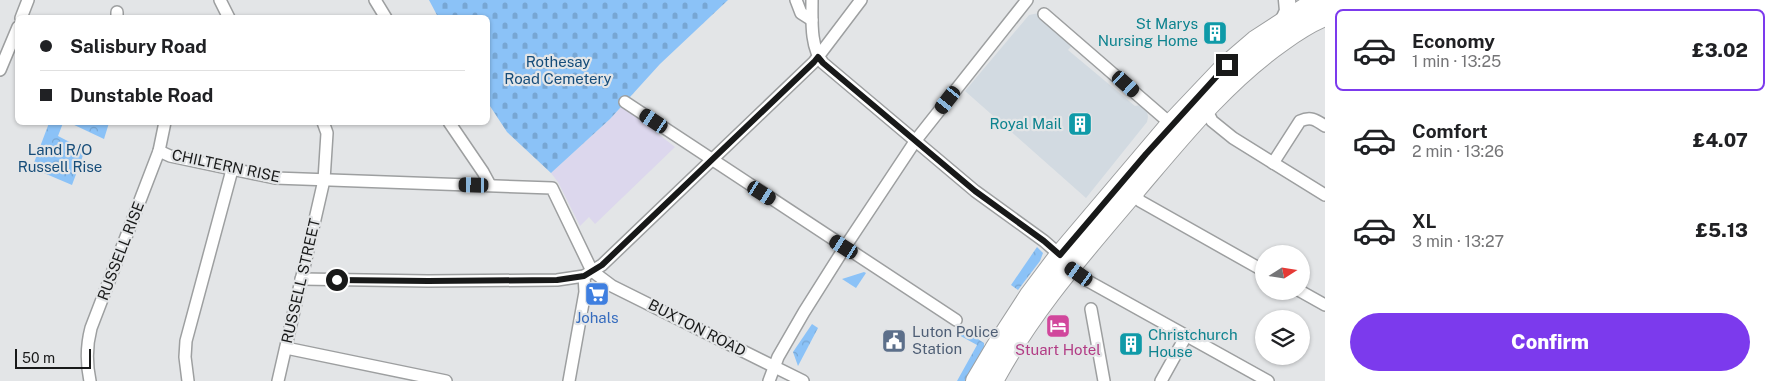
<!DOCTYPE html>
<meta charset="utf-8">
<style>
:root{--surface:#fff;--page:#f2f2f2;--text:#202124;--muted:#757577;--line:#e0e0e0;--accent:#7c3aed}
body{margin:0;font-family:"Public Sans",sans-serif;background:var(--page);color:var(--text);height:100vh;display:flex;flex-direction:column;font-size:19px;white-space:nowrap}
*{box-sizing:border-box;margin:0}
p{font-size:16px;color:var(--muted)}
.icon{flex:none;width:28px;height:28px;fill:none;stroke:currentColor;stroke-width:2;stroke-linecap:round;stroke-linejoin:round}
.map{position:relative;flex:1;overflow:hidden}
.panel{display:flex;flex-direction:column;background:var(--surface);width:450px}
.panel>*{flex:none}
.banner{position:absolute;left:15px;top:15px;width:475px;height:110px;border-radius:8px;box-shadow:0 1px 4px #0004;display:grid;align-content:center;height:110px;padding:0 25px;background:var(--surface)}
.needle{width:32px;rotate:78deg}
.tools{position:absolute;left:1255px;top:245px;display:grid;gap:10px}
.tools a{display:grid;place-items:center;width:55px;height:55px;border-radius:50%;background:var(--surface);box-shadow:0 1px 4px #0004;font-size:25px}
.scale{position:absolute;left:15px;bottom:12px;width:76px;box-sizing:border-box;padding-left:5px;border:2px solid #181919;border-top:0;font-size:14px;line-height:18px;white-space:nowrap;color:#181919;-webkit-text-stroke:4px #e3e5e7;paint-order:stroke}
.end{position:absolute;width:22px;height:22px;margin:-11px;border:6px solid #181919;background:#fff;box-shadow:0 0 0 2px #fff}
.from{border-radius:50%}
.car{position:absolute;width:15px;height:30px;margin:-15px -8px;border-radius:6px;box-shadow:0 0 4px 1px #0007;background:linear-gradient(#222 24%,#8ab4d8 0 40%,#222 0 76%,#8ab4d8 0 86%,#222 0)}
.banner b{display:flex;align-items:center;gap:18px;height:48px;font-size:19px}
.banner b+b{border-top:1px solid var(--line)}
.banner i{width:12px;height:12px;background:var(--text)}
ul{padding:9px 0 0;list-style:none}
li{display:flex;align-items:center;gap:15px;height:82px;margin:0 10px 8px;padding:0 15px;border:2px solid transparent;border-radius:8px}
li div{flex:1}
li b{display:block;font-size:19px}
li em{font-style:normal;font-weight:800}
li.selected{border-color:var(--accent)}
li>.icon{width:45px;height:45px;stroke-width:1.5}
.action{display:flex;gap:10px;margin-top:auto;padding:10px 25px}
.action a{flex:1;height:58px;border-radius:30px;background:var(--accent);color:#fff;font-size:20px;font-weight:800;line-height:58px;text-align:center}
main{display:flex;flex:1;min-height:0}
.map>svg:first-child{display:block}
.built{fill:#d2dae1}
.education{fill:#dcd7ed}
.grass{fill:#8bc2f7}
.forest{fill:url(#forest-crowns)}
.cemetery{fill:url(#cemetery-stones)}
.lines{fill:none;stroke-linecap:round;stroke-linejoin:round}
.street-casing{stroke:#9d9fa0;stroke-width:14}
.secondary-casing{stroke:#9d9fa0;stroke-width:19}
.highway-casing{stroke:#9d9fa0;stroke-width:22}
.street{stroke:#fff;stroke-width:11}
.secondary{stroke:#fff;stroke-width:16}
.highway{stroke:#fff;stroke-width:20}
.route{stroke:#181919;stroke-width:6}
.labels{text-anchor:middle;stroke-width:4.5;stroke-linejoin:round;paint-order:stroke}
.culture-label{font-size:15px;fill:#0d838f;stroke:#e3e5e7;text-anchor:end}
.park-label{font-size:15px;fill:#154c79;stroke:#e3e5e7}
.street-label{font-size:15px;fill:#181919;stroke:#e3e5e7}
.shop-label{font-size:15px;fill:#366cbe;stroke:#e3e5e7}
.service-label{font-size:15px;fill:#4e5e75;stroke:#e3e5e7;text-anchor:start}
.hotel-label{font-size:15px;fill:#b23c85;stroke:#e3e5e7}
</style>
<main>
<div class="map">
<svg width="1325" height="381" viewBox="0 0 1325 381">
<defs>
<pattern id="forest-crowns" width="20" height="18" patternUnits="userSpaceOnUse" patternTransform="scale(1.25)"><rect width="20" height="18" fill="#8bc2f7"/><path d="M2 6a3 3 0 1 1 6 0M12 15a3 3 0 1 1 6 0" fill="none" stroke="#77a6d3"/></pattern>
<pattern id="cemetery-stones" width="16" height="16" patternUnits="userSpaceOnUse" patternTransform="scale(1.25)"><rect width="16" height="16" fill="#8bc2f7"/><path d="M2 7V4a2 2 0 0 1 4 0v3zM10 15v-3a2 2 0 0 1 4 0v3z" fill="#77a6d3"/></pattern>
</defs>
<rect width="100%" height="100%" fill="#e3e5e7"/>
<path class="built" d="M1039,13L1074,43L1068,50L1135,106L1140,105L1147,111L1148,117L1147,122L1086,198L965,91L1029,15Z"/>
<path class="education" d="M622,106L675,147L595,224L589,217L580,226L558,182L551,173L610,119Z"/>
<path class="grass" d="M864,272L866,273L856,288L842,279Z"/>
<g class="forest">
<path d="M49,123H63L58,136L85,150L72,185L32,168Z"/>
<path d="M70,123L109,122V123L104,139Z"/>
<path d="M1037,247L1043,253L1040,261L1018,290L1011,285Z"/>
<path d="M812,324L818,328L798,366L793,352Z"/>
<path d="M961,328L984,343V351L966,381H957L977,345L957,334Z"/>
</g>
<path class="cemetery" d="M429,0H728L660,64L610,119L551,173L507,132L488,103V18L438,17Z"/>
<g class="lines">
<defs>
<g id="street">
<path d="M220,0L229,18"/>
<path d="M375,0L386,18"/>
<path d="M796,0L801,13L812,20"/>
<path d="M812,0C812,20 810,47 823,63L975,191L1044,241L1060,255L1069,267L1088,281L1268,381"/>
<path d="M1044,14L1171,124"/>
<path d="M21,18L28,0"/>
<path d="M117,18V12"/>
<path d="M0,70L18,27"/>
<path d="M625,102L956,320"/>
<path d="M1208,106L1209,115L1212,121L1233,138L1325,195"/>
<path d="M449,122L483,172L490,185"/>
<path d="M159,151L170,156L275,178L552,188L592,271L612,286L803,381"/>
<path d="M1273,163L1300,121C1311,116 1316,120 1325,126"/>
<path d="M1137,189V196L1140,201L1264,271"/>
<path d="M301,279L428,281L557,280L584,276L602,265L814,62L861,0"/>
<path d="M1300,291L1325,305"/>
<path d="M1091,309L1104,381"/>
<path d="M286,348L446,381"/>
<path d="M90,381C86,362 86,347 91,328L159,151L165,122"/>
<path d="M188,381L185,357L186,341L232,170"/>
<path d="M278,381L324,180L327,133L323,122"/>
<path d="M569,381L585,292L584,276"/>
<path d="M769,381L778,357L804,312L845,247L916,140L1027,0"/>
<path d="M1161,381L1186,336"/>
</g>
<path id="secondary" d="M1283,22L1288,11L1287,0"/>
<g id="highway">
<path d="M976,381L995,349L1030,295L1060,255L1171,124L1227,65L1255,41L1318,0"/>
<path d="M993,381C1032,308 1083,252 1136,189C1181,136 1225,81 1282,41C1296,31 1309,22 1325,16"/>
</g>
</defs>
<use href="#street" class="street-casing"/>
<use href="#secondary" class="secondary-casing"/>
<use href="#highway" class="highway-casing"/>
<use href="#street" class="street"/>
<use href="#secondary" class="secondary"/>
<use href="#highway" class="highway"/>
</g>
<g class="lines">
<path class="route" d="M337,280L428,281L557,280L584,276L602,265L814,62L818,57L823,63L975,191L1044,241L1060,255L1146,154L1227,65"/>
</g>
<defs>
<symbol id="building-square" viewBox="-11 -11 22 22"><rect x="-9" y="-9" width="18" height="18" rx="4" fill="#0f9aa8" stroke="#e3e5e7"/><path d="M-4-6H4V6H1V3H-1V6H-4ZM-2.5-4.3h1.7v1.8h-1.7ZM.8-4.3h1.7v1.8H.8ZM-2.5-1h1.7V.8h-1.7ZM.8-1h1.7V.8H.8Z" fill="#fff"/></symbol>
<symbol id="supermarket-square" viewBox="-11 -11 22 22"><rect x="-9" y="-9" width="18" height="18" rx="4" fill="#3f7fe0" stroke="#e3e5e7"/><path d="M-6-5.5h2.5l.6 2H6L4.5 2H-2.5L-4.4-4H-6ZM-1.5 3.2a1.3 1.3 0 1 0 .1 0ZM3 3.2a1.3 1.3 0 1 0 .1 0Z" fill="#fff"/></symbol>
<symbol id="hotel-square" viewBox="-11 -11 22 22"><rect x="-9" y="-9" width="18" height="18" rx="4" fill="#d1479c" stroke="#e3e5e7"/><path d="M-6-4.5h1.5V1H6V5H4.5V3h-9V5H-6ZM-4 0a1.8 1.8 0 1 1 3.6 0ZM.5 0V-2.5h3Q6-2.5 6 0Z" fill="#fff"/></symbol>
<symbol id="civic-square" viewBox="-11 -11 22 22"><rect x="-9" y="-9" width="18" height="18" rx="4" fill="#5c6f8a" stroke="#e3e5e7"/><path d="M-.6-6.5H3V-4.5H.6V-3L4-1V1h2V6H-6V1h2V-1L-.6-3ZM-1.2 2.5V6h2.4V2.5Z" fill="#fff"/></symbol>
</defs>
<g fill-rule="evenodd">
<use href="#building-square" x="1201" y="19" width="28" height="28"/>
<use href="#building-square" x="1066" y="110" width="28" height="28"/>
<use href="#supermarket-square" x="583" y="280" width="28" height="28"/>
<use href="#hotel-square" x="1044" y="312" width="28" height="28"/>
<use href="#civic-square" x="880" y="327" width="28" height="28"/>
<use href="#building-square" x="1117" y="330" width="28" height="28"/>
</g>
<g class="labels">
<g class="culture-label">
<text x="1198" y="29">St Marys<tspan x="1198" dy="17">Nursing Home</tspan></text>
<text x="1062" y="129">Royal Mail</text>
<text x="1148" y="340" text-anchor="start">Christchurch<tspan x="1148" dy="17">House</tspan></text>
</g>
<g class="park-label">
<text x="558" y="67">Rothesay<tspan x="558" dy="17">Road Cemetery</tspan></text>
<text x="60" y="155">Land R/O<tspan x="60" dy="17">Russell Rise</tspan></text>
</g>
<g class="street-label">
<text transform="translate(226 166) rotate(12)" y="5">CHILTERN RISE</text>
<text transform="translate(121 251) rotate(-69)" y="5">RUSSELL RISE</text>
<text transform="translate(301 281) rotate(-77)" y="5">RUSSELL STREET</text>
<text transform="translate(697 328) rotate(27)" y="5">BUXTON ROAD</text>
</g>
<g class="shop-label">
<text x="597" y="323">Johals</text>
</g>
<g class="service-label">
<text x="912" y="337">Luton Police<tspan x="912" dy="17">Station</tspan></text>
</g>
<g class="hotel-label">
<text x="1058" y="355">Stuart Hotel</text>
</g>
</g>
</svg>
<div class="tools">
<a><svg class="needle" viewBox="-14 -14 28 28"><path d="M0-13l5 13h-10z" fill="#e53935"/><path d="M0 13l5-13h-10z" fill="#757577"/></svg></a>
<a><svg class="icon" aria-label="layers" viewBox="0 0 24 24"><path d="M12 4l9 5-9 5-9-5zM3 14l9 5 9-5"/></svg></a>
</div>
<div class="scale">50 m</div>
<i class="end from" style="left:337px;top:280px"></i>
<i class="end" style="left:1227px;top:65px"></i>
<i class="car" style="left:1126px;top:84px;rotate:132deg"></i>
<i class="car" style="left:948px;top:100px;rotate:218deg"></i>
<i class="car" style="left:654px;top:121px;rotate:304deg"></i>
<i class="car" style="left:474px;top:185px;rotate:271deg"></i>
<i class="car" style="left:762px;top:193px;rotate:123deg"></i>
<i class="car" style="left:844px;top:247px;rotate:303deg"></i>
<i class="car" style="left:1079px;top:274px;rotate:305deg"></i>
<div class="banner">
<b><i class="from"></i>Salisbury Road</b>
<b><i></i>Dunstable Road</b>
</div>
</div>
<section class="panel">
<ul>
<li class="selected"><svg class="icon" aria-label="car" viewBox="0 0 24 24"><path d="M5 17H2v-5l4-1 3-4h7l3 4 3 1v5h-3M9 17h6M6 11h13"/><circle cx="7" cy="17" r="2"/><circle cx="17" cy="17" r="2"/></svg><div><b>Economy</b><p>1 min · 13:25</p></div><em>£3.02</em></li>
<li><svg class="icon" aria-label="car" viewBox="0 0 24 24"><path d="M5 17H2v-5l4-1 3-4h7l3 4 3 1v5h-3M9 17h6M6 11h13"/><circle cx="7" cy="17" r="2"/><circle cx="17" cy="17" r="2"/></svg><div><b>Comfort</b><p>2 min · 13:26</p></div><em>£4.07</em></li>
<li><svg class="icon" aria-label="car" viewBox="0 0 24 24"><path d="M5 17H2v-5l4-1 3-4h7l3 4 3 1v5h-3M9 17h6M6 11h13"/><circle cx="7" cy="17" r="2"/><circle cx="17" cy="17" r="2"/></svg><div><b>XL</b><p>3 min · 13:27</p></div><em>£5.13</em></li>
</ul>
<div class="action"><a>Confirm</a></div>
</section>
</main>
